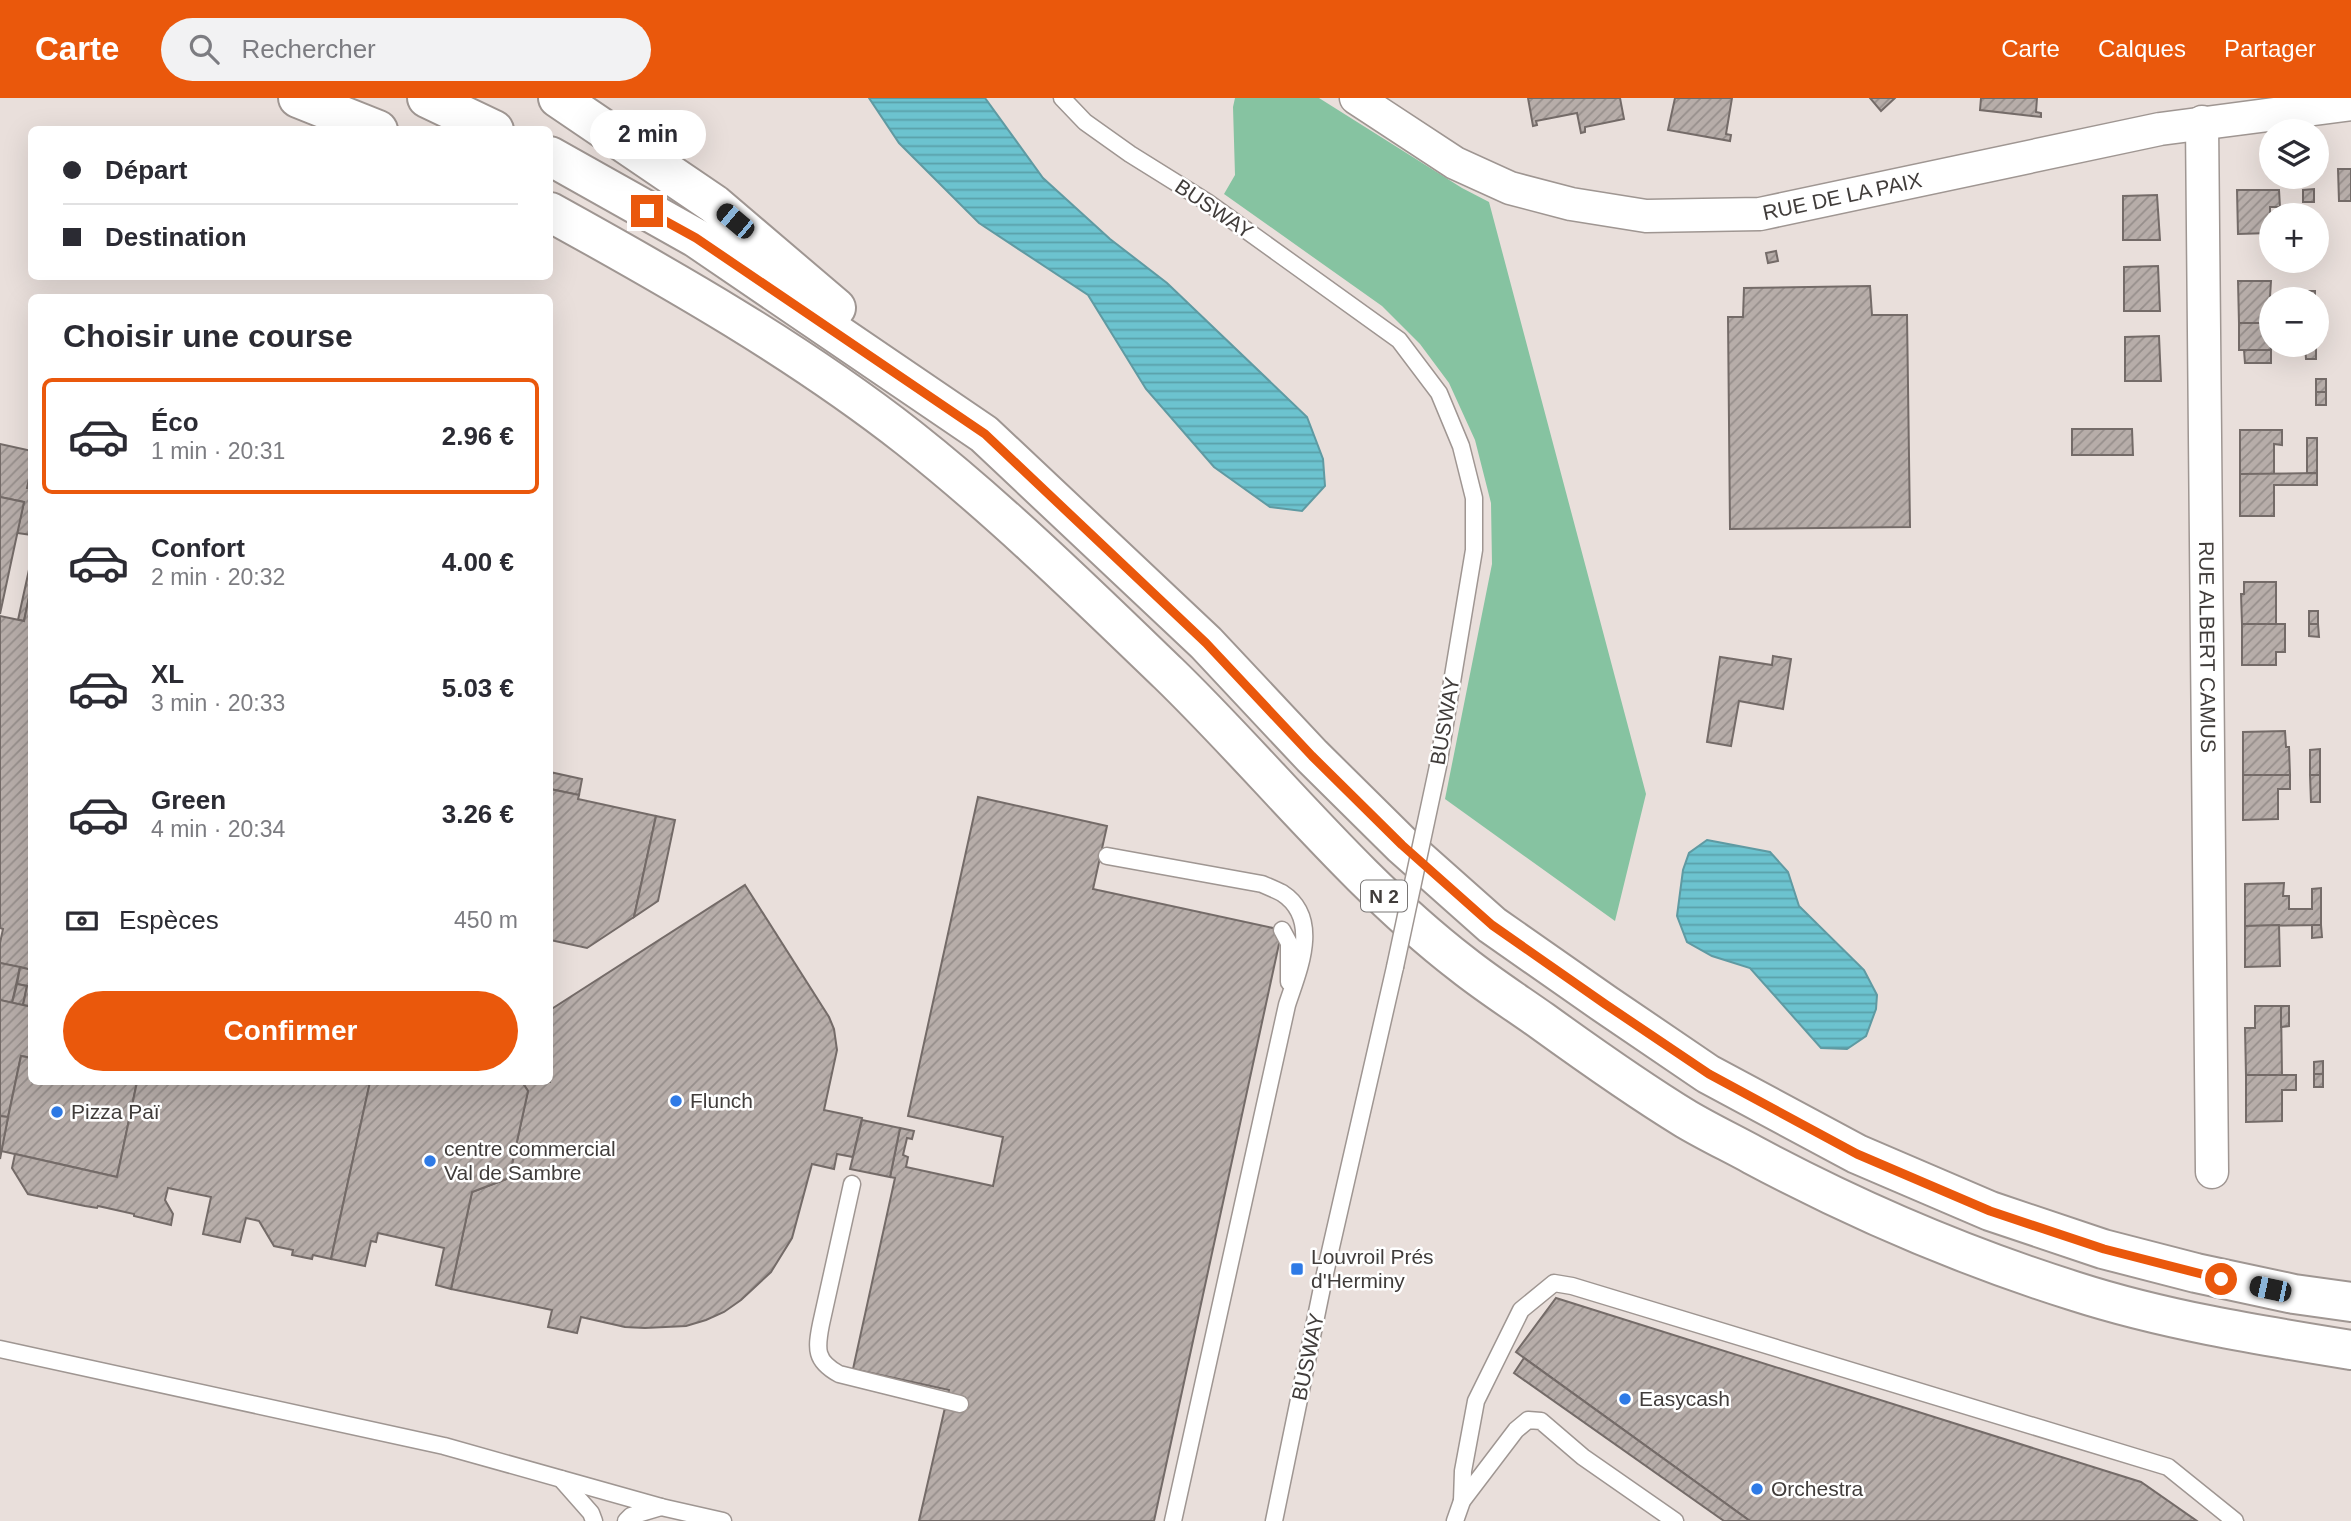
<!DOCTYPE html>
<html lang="fr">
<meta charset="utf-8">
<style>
:root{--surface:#fff;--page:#f2f2f3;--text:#2b2b33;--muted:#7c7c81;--line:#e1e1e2;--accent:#ea580c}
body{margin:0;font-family:Helvetica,sans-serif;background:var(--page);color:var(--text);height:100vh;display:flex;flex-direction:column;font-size:26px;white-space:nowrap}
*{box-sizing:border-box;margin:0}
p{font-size:23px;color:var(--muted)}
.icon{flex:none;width:38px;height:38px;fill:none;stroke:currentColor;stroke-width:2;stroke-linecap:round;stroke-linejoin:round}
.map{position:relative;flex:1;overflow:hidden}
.drawer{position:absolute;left:28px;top:196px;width:525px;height:791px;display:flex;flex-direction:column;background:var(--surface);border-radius:10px;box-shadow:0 7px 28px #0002}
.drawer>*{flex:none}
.hud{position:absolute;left:28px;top:28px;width:525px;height:154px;border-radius:10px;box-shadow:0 7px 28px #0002;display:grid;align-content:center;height:154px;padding:0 35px;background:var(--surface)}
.buttons{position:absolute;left:2259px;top:21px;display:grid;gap:14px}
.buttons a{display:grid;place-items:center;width:70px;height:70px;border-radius:50%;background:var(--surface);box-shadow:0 7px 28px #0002;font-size:35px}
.end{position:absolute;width:32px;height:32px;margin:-16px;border:9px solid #ea580c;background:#fff;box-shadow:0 0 0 4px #fff}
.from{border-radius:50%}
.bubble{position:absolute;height:49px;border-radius:24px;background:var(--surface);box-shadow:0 7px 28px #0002;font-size:23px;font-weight:800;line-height:49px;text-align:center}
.car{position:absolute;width:21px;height:42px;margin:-21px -10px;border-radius:9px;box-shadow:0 0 5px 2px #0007;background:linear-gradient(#222 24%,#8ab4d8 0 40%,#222 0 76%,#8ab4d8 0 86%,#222 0)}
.hud b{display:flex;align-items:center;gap:24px;height:66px;font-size:26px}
.hud b+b{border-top:2px solid var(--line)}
.hud i{width:18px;height:18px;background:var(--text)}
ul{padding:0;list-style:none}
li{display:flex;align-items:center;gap:21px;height:116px;margin:0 14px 10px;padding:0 21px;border:4px solid transparent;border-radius:10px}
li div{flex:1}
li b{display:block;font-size:26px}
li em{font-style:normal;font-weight:800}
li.active{border-color:var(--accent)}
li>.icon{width:63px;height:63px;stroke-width:1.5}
h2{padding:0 35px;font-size:32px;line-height:84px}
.pay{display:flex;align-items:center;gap:18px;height:77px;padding:0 35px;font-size:26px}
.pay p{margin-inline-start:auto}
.action{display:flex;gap:14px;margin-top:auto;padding:14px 35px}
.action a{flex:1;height:80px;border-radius:42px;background:var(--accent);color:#fff;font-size:28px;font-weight:800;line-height:80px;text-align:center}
header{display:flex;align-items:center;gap:42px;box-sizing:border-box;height:98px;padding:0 35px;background:var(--accent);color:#fff}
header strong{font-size:33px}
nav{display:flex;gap:38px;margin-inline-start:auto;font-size:24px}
.search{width:490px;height:63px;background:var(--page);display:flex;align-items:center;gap:18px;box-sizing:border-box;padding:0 24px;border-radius:38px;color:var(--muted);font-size:26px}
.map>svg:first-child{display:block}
.grass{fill:#86c3a1}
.water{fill:url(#water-rules);stroke:#5f9aa2;stroke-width:2}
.building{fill:url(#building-hatch);stroke:#746b68;stroke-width:2}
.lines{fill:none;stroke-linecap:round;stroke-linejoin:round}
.lane-casing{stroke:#9f9692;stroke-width:19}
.street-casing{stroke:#9f9692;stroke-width:35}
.highway-casing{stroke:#9f9692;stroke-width:42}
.lane{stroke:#fff;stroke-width:16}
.street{stroke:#fff;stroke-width:32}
.highway{stroke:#fff;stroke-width:38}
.lane-bridge-casing{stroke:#9f9692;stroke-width:19;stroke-linecap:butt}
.lane-bridge{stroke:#fff;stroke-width:16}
.route{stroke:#ea580c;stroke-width:9}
.poi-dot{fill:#2e7ae6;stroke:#fff;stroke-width:2.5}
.labels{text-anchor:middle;stroke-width:5;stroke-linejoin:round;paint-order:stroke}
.shield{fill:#fff;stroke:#797675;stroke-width:2}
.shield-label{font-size:19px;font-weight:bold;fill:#403c3a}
.street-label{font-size:21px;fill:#403c3a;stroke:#fff}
.poi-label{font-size:21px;fill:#403c3a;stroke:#fff;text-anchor:start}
</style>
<header>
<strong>Carte</strong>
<div class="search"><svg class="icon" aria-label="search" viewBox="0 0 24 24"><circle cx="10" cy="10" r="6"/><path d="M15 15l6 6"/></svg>Rechercher</div>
<nav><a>Carte</a><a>Calques</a><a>Partager</a></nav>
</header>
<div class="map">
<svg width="2351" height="1423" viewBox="0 0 2351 1423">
<defs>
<pattern id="water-rules" width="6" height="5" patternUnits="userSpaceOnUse" patternTransform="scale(1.75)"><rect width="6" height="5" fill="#6cc3cf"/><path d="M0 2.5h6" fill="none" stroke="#5aa0a9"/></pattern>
<pattern id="building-hatch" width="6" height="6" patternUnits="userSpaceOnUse" patternTransform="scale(1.75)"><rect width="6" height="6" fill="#b7ada9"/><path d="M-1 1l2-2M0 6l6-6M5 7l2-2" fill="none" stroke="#968e8b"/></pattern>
</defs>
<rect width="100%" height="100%" fill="#e9dfdb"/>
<path class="grass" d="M1235,0H1319L1462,90L1489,104L1646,696L1615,823L1445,701L1492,466L1491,405L1475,342L1449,285L1420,246L1382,208L1224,96L1235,77L1233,9Z"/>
<g class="water">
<path d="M869,0H985L1043,80L1110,141L1167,185L1307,319L1323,361L1325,388L1302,413L1270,409L1214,369L1146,291L1088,197L979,125L899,45Z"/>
<path d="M1707,742L1770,754L1788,774L1799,808L1864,872L1877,897L1876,911L1866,938L1847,951L1821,950L1750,870L1712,858L1687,844L1677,818L1683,772L1689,755Z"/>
</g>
<g class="building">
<path d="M1528,0H1620L1624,21L1585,29V34L1581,35L1577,15L1536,23L1537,27L1533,28Z"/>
<path d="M1675,0H1732L1726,36L1731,37L1730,43L1668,32Z"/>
<path d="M1870,0H1895L1881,13Z"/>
<path d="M1981,0H2037L2036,14L2041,15V19L1980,12Z"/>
<path d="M2338,71H2351V103H2339Z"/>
<path d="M2314,91V104H2303V92Z"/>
<path d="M2237,92H2279L2280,109H2270V135L2238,136Z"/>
<path d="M2157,97L2160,142H2123V98Z"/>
<path d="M1776,153L1778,163L1768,165L1766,155Z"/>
<path d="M2158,168L2160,213H2124V169Z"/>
<path d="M2238,183H2271L2270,199H2279V201H2272V225H2239Z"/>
<path d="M1870,188L1872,217H1907L1910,429L1730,431L1728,219H1743L1744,190Z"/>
<rect x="2305" y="193" width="10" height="8"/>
<rect x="2239" y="225" width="32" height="27"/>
<path d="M2159,238L2161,283H2125V239Z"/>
<path d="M2305,247H2316V261H2306Z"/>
<path d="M2244,252H2271V265H2245Z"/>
<rect x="2316" y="281" width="10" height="13"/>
<rect x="2316" y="294" width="10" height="13"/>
<path d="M2072,331H2132L2133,357H2072Z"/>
<path d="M2240,332H2282V347L2274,346V376H2240Z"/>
<rect x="2307" y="340" width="10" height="35"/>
<path d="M0,346L32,353V367L27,390H32V437L17,435L24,404L0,399Z"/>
<path d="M2317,375V387H2274V418H2240V376Z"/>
<path d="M0,399L24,404L0,516Z"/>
<path d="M32,458V485L24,523L18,522Z"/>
<path d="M2244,484H2276V526H2242L2241,496H2244Z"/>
<path d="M32,485V872L0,865V845L3,831L0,830V518L24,523Z"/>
<rect x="2309" y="513" width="9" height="13"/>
<path d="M2242,526H2285V554H2276V567H2242Z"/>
<path d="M2309,526H2318L2319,539L2309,538Z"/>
<path d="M1773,558L1791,561L1783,611L1739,603L1731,648L1707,644L1720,559L1772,567Z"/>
<path d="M2285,633L2286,649H2289L2290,677H2243V634Z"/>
<path d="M2320,651V677H2310V652Z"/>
<path d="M550,674L582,681L579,697L550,691Z"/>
<path d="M2243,677H2290V691H2278V721L2243,722Z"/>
<path d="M2310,677H2320V704H2311Z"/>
<path d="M550,691L579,697L578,701L656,718L634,819L587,850L550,842Z"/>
<path d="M978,699L1107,728L1093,791L1282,832L1154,1423H919L949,1292L853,1271L895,1080L890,1079L900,1030L914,1033L912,1041L907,1040L903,1057L908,1059L906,1069L993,1088L1003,1039L908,1018Z"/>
<path d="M656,718L675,722L658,803L634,819Z"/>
<path d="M2284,785L2283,798H2289V811H2312V791L2321,790V827L2245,828V786Z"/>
<path d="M745,787L829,919L834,931L837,952L824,1012L862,1020L853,1059L837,1056L834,1071L812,1066L792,1140L771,1174L741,1202L724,1214L706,1222L686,1228L645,1230L625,1229L581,1219L577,1235L548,1229L552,1212L451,1191L472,1094L509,1080L528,993L522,984H550V912Z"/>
<path d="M2279,827L2280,868L2245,869V828Z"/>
<path d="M2312,827H2321L2322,839L2312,840Z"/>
<path d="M0,865L20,869L12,905L0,902Z"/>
<path d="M20,869L32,872V889L17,886Z"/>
<path d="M17,886L27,888L23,907L12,905Z"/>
<path d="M27,888L32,889V909L23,907Z"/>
<path d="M0,902L32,909V960L21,958L8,1019L0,1018Z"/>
<path d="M2255,908H2281L2282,977H2246L2245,930H2255Z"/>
<path d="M2281,908H2289V928L2281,929Z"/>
<path d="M21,958L32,960V984H137L117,1079L1,1053Z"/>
<path d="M2323,963V976H2314V964Z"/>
<rect x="2314" y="976" width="9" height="13"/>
<path d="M2246,977H2296V992H2282V1023L2246,1024Z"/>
<path d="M137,984H370L331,1161L313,1157L312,1161L292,1157L293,1152L274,1148L259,1123L246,1120L240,1144L203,1136L211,1099L168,1090L165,1102L173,1116L171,1127L134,1118V1116L98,1108L97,1110L85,1108L28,1096L12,1070L15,1056L117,1079Z"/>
<path d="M370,984H522L528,993L509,1080L472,1094L451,1191L436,1187L444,1150L378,1135L376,1144L371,1143L365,1168L331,1161Z"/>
<path d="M0,1018L8,1019L0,1061Z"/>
<path d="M862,1022L900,1030L890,1079L850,1071Z"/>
<path d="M1556,1200L2141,1384L2197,1423H1750L1516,1254Z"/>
<path d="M1524,1260L1750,1423H1724L1514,1275Z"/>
</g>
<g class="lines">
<defs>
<g id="lane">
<path d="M1062,0L1085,24L1130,56L1207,104L1399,242L1439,295L1461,348L1474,400V452L1438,668"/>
<path d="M1107,758L1262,786C1269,789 1276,792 1282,795C1322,821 1298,873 1287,907L1173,1423"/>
<path d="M1282,832L1289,845V884"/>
<path d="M852,1086L821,1226C816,1251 815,1263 839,1276L960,1306"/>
<path d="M0,1251L444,1348L661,1409L631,1418L626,1423"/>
<path d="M561,1381L591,1415L594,1423"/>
<path d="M1462,1403L1463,1373L1476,1303L1521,1212L1554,1185L1572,1188L2168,1369L2235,1423"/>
<path d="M661,1409L723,1423"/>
<path d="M1274,1423L1324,1180L1395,869"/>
<path d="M1455,1423L1462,1403L1516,1332L1528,1322L1541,1323L1583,1359L1675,1423"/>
</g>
<g id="street">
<path id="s1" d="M1356,0L1455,65L1510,90L1571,106L1646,118L1760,116L2160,31L2351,6"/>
<path id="s2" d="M2202,24L2212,1074"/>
</g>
<g id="highway">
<path d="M298,0L378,32"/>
<path d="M427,0L494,32"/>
<path d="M558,0L714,106L836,210"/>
<path d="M550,58L696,140L984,336L1206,545L1312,658L1402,747L1492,827L1605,906L1708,976L1857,1056L1990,1113L2103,1151L2196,1175L2294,1196L2351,1204"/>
<path d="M550,114C673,182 798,253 909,340C1000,412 1084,494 1168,575C1266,670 1353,782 1462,866C1487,886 1515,904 1542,923C1589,957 1637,991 1686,1021C1708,1034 1731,1045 1753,1057C1856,1112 1963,1158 2074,1193C2164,1222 2258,1237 2351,1252"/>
</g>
</defs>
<use href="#lane" class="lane-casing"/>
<use href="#street" class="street-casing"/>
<use href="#highway" class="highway-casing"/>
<use href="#lane" class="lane"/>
<use href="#street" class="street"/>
<use href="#highway" class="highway"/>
<defs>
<path id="lane-bridge" d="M1395,869L1438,668"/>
</defs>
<use href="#lane-bridge" class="lane-bridge-casing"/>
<use href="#lane-bridge" class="lane-bridge"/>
</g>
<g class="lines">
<path class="route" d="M647,113L696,140L985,336L1206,545L1312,658L1402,747L1492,827L1605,906L1709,976L1857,1056L1990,1113L2104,1151L2221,1181"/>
</g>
<g class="poi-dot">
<circle cx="676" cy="1003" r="7"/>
<circle cx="57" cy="1014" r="7"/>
<circle cx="430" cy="1063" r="7"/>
<rect x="1290" y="1164" width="14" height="14" rx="3.5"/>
<circle cx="1625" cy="1301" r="7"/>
<circle cx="1757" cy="1391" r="7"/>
</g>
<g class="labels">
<rect class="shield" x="1361" y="782.5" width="46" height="31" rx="5"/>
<g class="shield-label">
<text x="1384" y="805">N 2</text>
</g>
<g class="street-label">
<text dy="7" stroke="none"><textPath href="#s1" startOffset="516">RUE DE LA PAIX</textPath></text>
<text transform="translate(1214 111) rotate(34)" y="7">BUSWAY</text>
<text dy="7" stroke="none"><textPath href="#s2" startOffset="525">RUE ALBERT CAMUS</textPath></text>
<text transform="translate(1445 623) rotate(-80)" y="7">BUSWAY</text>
<text transform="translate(1308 1259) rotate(-78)" y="7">BUSWAY</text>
</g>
<g class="poi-label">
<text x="690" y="1010">Flunch</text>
<text x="71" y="1021">Pizza Paï</text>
<text x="444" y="1058">centre commercial<tspan x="444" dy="24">Val de Sambre</tspan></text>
<text x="1311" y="1166">Louvroil Prés<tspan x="1311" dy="24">d'Herminy</tspan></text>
<text x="1639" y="1308">Easycash</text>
<text x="1771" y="1398">Orchestra</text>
</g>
</g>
</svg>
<div class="buttons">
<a><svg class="icon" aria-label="layers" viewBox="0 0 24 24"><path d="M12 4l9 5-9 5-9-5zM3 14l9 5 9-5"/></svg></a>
<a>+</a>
<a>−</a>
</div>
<i class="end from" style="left:2221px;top:1181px"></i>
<i class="end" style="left:647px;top:113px"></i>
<div class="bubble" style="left:590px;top:12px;width:116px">2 min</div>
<i class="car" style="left:735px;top:123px;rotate:310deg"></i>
<i class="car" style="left:2270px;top:1191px;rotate:282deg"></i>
<div class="hud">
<b><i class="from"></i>Départ</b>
<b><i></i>Destination</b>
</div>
<section class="drawer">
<h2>Choisir une course</h2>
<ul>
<li class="active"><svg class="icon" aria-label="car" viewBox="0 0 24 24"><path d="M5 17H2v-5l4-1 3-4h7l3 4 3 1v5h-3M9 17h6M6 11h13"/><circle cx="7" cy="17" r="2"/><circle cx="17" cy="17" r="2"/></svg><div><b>Éco</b><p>1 min · 20:31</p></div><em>2.96 €</em></li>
<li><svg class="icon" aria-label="car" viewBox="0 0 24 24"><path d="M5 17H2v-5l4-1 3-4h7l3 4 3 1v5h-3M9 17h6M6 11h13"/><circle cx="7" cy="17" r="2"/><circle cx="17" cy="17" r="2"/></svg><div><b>Confort</b><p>2 min · 20:32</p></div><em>4.00 €</em></li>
<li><svg class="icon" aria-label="car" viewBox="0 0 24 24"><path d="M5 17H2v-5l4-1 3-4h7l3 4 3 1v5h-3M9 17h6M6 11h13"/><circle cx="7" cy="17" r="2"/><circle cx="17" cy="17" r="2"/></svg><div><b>XL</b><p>3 min · 20:33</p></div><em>5.03 €</em></li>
<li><svg class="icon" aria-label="car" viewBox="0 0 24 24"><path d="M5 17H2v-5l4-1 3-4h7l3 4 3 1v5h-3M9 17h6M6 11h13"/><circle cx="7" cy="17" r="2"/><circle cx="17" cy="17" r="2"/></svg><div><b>Green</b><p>4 min · 20:34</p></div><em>3.26 €</em></li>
</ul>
<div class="pay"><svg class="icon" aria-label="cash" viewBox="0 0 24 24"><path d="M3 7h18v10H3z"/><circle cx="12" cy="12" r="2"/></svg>Espèces<p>450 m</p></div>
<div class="action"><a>Confirmer</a></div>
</section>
</div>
